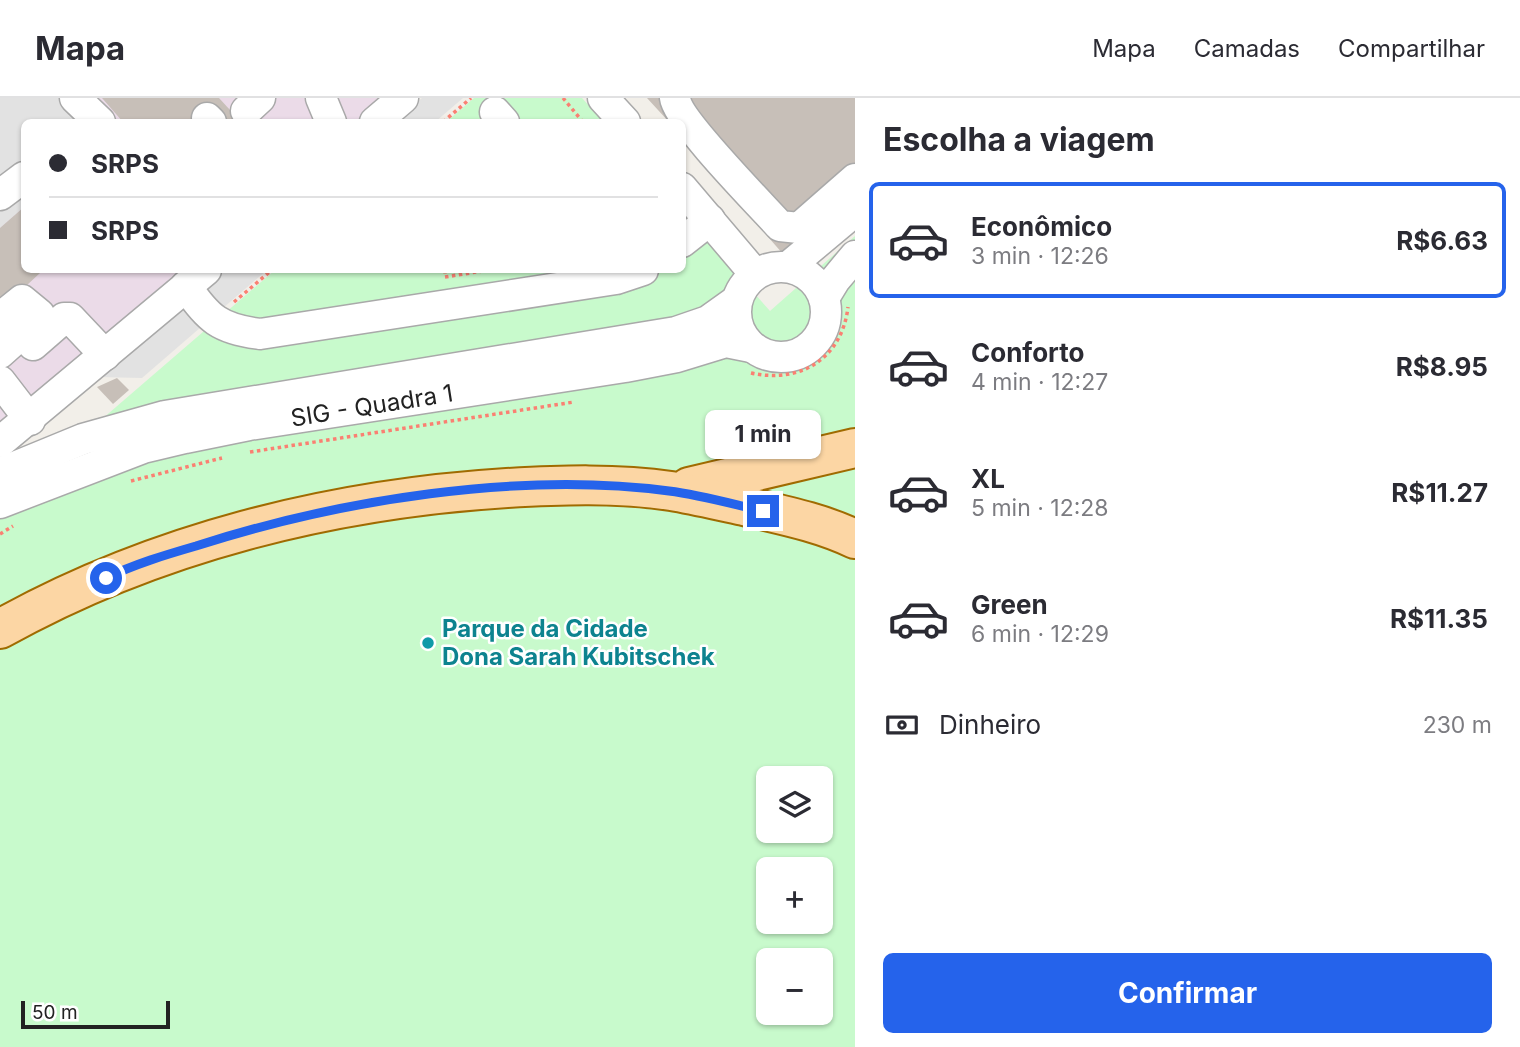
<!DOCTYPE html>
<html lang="pt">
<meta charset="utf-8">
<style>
:root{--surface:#fff;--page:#f2f2f3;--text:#2b2b33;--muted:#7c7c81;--line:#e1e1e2;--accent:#2563eb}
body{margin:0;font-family:Inter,sans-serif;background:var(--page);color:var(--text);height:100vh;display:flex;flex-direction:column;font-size:26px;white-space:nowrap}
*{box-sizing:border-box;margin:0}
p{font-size:23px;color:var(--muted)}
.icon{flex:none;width:38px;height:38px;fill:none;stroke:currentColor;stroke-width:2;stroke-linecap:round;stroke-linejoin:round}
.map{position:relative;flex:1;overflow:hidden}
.details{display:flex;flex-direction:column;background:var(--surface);width:665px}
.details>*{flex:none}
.guide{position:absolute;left:21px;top:21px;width:665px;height:154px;border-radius:10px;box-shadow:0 2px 5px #0004;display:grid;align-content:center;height:154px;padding:0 28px;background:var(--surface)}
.fabs{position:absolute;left:756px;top:668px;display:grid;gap:14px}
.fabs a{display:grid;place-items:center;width:77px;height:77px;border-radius:10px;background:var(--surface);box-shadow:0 2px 5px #0004;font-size:35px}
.scale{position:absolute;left:21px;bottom:18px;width:149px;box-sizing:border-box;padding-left:7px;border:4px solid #222;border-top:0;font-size:19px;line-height:24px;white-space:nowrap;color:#222;-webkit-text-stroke:5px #fff;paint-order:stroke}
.end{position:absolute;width:32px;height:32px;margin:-16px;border:9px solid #2563eb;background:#fff;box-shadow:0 0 0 4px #fff}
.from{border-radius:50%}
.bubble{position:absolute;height:49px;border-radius:10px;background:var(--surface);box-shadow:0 2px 5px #0004;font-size:23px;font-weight:700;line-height:49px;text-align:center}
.guide b{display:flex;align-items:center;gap:24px;height:66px;font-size:26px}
.guide b+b{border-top:2px solid var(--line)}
.guide i{width:18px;height:18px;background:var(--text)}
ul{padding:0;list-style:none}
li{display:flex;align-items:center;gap:21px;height:116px;margin:0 14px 10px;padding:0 14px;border:4px solid transparent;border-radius:10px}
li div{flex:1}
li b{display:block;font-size:26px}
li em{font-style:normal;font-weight:700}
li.on{border-color:var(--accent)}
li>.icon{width:63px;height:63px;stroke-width:1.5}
h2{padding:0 28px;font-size:32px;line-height:84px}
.pay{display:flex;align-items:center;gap:18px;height:77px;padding:0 28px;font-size:26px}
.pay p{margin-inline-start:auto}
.cta{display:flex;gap:14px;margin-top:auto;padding:14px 28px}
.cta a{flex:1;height:80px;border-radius:10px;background:var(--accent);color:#fff;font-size:28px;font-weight:700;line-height:80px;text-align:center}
header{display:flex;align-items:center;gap:42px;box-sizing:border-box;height:98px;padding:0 35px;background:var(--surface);border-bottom:2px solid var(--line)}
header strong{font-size:33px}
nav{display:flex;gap:38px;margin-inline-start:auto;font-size:24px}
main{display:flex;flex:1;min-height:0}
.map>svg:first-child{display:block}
.industrial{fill:#ebdbe8}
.park{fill:#c8facc;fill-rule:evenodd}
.parking{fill:#e2e2e2}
.building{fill:#c7bfb8}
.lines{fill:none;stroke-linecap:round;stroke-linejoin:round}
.minor-casing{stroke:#a9a9a9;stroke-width:33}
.major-casing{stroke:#a06b00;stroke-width:42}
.path{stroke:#fa8072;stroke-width:3.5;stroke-dasharray:3.5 3.5;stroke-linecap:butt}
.minor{stroke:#fff;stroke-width:30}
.major{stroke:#fcd6a4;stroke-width:38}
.route{stroke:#2563eb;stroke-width:9}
.culture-dot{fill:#0f9aa8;stroke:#fff;stroke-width:2.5}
.labels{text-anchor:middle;stroke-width:5;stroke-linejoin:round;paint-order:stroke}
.street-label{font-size:24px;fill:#222;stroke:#fff}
.culture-label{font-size:24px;font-weight:bold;fill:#0d838f;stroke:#fff;text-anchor:start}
</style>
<header>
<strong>Mapa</strong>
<nav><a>Mapa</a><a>Camadas</a><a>Compartilhar</a></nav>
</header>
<main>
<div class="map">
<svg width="855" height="949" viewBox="0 0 855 949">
<rect width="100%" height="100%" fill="#f2efe9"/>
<path class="industrial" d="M0,0H393L365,24H24V172H194L0,339Z"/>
<g class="park">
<path d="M474,0H582L604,24H446Z"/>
<path d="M683,114L770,213L855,138V949H0V409L275,172H682ZM768,681H821V733H768ZM768,772H821V824H768ZM768,863H821V915H768Z"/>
</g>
<g class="parking">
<path d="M0,0H98L119,24H24V109L0,130Z"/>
<path d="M422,0H463L435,24H394Z"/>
<path d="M223,172H267L142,280L98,279Z"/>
</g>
<g class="building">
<path d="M102,0H219L241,24H123Z"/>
<path d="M647,0H855V93L783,156L682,41V24H669Z"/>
<path d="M24,109V172H37L40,175L0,212V130Z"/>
<path d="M117,280L129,292L113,306L97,289Z"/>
</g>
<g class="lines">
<defs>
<g id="minor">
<path d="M75,0L100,24"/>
<path d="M321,0L331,24"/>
<path d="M603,0L625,24"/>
<path d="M675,0C677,22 761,107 780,128L799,130L855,81"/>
<path d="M246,13L260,0"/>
<path d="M495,14L504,24"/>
<path d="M207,20L211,24"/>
<path d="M375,24L403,0"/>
<path d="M682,90L755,176"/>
<path d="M0,97L24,79"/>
<path d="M682,144L710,122"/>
<circle cx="781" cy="214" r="45"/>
<path d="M788,169L855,113"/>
<path d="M186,188C208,221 220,231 260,236L616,181L643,172"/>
<path d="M824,200L835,182L855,158"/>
<path d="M0,220L22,202L39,216L38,221L0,255"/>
<path d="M33,247L64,220H70L105,257"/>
<path d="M0,283L30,322"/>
<path d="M0,344L206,172"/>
<path d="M0,375L83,341L165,318L676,234L708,223L736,203"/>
<path d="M0,405L143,350L185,340L249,327L625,269L677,259L726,244L751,249"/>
</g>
<g id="major">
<path d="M689,389L855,350"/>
<path d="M0,531C154,445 331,401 507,390C561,387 617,385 671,393C695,397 720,403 744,408C782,417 819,424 855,441"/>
</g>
</defs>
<use href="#minor" class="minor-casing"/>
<use href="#major" class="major-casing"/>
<g class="path">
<path d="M563,0L583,24"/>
<path d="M443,24L471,0"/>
<path d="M445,172V179L489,172"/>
<path d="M234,204L272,172"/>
<path d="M751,275C801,286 842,260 848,209"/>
<path d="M250,354L574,304"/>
<path d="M131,383L222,360"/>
<path d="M0,436L13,428"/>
</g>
<use href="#minor" class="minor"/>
<use href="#major" class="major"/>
</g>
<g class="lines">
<path class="route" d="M106,480C135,466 165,457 196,448C339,402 519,373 669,393C701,397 732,406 763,413"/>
</g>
<circle class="culture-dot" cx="428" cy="545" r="7"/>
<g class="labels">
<g class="street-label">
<text transform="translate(372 308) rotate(-9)" y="8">SIG - Quadra 1</text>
</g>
<g class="culture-label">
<text x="442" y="539">Parque da Cidade<tspan x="442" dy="28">Dona Sarah Kubitschek</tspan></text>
</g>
</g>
</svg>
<div class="fabs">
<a><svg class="icon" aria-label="layers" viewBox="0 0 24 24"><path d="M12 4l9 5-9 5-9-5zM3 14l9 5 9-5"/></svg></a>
<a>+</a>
<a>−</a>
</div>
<div class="scale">50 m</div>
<i class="end from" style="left:106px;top:480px"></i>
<i class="end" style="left:763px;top:413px"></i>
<div class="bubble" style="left:705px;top:312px;width:116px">1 min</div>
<div class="guide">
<b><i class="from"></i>SRPS</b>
<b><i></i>SRPS</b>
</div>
</div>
<section class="details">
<h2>Escolha a viagem</h2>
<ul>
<li class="on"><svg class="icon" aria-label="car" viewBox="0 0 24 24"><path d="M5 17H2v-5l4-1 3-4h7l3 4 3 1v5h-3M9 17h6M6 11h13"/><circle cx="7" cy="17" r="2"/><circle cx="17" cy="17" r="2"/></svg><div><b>Econômico</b><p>3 min · 12:26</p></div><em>R$6.63</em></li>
<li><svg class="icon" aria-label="car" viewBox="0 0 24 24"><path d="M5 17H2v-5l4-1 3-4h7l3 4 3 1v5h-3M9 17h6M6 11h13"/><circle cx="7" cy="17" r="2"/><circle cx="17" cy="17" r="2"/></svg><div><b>Conforto</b><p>4 min · 12:27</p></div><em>R$8.95</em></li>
<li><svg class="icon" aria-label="car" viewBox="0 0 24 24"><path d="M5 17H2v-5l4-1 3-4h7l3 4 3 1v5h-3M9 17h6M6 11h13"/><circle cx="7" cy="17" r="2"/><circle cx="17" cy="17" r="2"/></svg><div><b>XL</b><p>5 min · 12:28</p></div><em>R$11.27</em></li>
<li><svg class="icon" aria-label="car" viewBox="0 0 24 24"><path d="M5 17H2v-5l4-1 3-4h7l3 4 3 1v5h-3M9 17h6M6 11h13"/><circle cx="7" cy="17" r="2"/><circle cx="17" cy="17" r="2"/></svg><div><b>Green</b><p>6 min · 12:29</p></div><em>R$11.35</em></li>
</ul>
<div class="pay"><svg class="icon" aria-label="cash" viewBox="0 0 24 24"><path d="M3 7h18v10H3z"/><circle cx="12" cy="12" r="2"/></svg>Dinheiro<p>230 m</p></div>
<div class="cta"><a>Confirmar</a></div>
</section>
</main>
